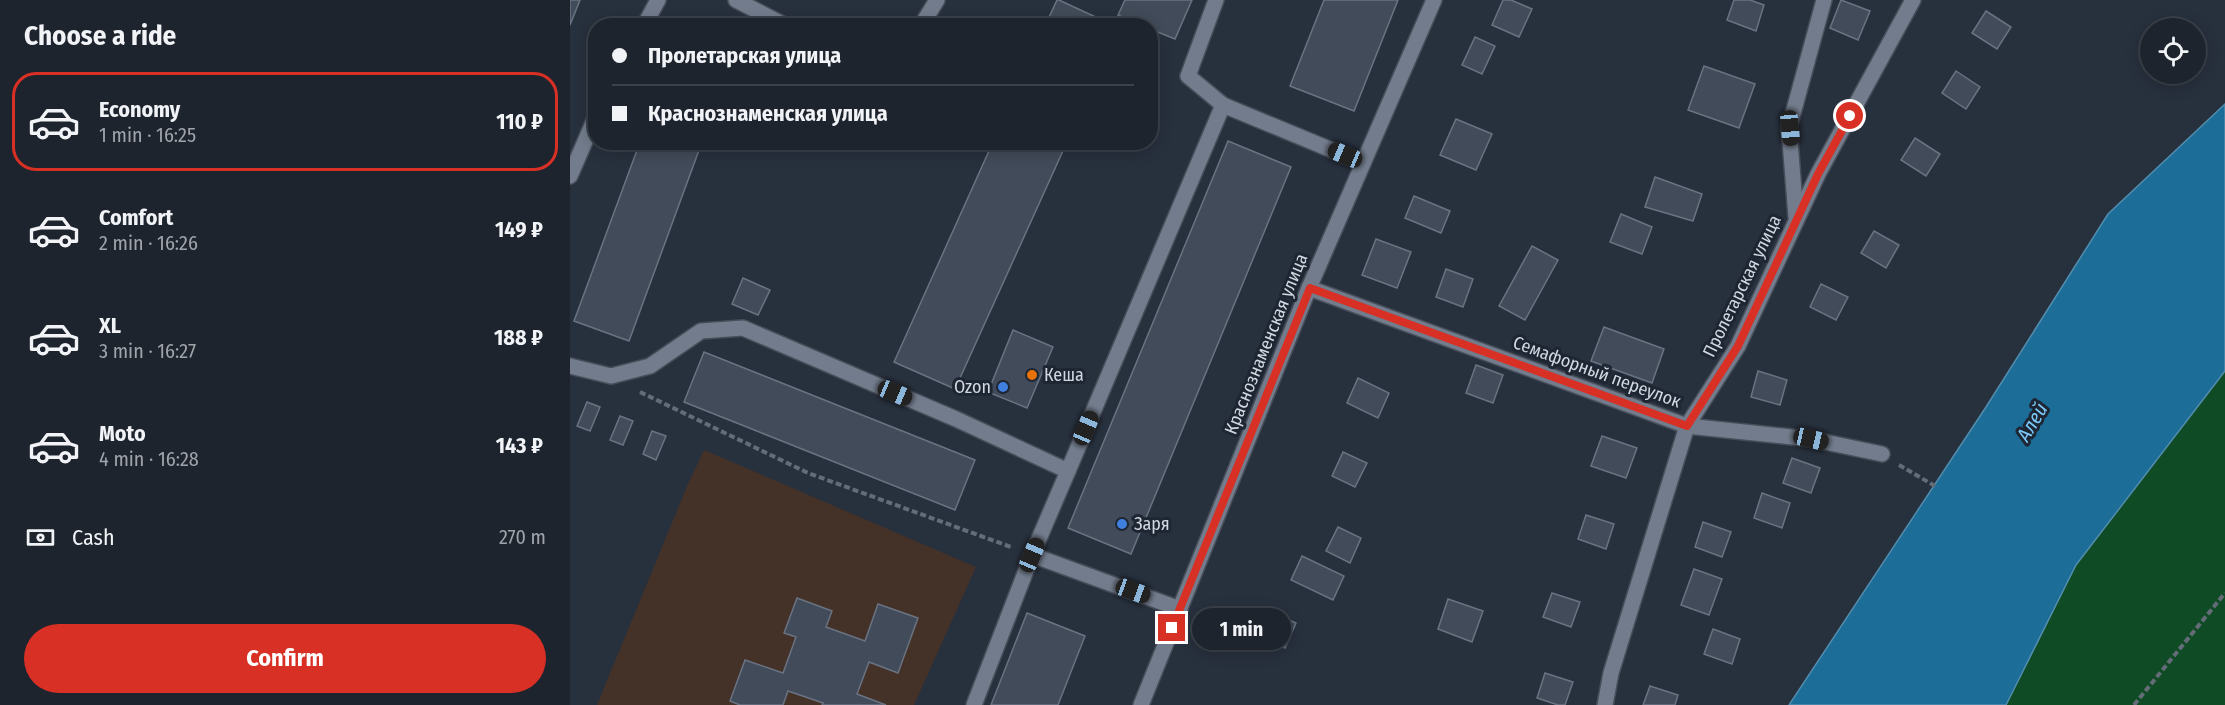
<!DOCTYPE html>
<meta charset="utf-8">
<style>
:root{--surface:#1d242e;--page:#2a303a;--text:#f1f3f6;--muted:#a0a4aa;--line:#3b414a;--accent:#d93025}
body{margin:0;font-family:"Fira Sans Condensed",sans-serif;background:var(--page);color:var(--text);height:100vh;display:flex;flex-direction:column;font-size:22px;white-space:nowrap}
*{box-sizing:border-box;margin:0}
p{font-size:20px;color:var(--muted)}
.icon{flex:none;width:33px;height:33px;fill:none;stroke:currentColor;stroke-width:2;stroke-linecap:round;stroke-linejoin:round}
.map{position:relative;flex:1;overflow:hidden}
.side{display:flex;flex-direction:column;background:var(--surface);width:570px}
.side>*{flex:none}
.guide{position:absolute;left:18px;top:18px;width:570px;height:132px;border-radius:24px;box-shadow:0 3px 15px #0003,0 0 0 2px var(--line);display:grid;align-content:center;height:132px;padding:0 24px;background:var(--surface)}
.controls{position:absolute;left:1570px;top:18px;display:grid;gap:12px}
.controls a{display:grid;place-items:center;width:66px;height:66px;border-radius:50%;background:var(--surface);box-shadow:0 3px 15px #0003,0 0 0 2px var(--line);font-size:30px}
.end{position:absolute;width:27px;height:27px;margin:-14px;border:8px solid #d93025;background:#fff;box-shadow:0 0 0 3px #fff}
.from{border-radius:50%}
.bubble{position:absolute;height:42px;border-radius:21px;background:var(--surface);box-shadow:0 3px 15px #0003,0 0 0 2px var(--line);font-size:20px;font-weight:700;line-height:42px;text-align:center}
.car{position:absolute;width:18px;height:36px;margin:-18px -9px;border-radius:8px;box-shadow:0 0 4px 2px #0007;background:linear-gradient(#222 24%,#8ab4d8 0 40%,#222 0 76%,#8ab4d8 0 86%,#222 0)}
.guide b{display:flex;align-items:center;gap:21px;height:57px;font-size:22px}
.guide b+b{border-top:2px solid var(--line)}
.guide i{width:15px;height:15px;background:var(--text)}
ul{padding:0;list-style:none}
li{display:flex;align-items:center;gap:18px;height:99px;margin:0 12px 9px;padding:0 12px;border:3px solid transparent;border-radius:24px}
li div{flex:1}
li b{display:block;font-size:22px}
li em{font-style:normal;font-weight:700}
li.on{border-color:var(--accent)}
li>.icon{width:54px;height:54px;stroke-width:1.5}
h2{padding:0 24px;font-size:27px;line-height:72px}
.pay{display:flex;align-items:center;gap:15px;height:66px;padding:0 24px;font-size:22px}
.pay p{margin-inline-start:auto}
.action{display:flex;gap:12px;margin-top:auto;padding:12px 24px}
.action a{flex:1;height:69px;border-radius:36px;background:var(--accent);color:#fff;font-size:24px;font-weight:700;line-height:69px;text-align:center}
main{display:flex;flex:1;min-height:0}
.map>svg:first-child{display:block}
.education{fill:#443229}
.green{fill:#0f4b24}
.water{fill:#1c6d98;stroke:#538dae;stroke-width:1.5}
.building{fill:#424b59;stroke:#697382;stroke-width:1.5}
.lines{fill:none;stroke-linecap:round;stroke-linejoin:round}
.minor-casing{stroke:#464d59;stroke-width:18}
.path{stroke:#646c78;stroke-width:4;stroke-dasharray:6 3;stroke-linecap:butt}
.minor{stroke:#727c8c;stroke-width:15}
.route{stroke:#d93025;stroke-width:8}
.food-dot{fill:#e8710a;stroke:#1d2632;stroke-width:2}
.shop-dot{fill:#3f7fe0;stroke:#1d2632;stroke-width:2}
.labels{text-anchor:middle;stroke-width:6;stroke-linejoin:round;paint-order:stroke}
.street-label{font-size:18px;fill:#d2d8e1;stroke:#1d2632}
.poi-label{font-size:18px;fill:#d2d8e1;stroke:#1d2632;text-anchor:start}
.water-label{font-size:20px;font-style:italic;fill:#7bcafb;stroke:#1d2632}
</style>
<main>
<section class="side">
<h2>Choose a ride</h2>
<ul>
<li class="on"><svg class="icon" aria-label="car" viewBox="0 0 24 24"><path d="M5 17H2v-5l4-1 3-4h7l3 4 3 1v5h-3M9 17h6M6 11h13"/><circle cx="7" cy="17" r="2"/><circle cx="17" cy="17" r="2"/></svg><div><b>Economy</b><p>1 min · 16:25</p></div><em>110 ₽</em></li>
<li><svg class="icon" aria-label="car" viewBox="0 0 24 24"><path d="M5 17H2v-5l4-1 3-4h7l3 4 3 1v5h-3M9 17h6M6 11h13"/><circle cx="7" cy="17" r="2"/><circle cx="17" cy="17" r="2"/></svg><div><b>Comfort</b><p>2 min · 16:26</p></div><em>149 ₽</em></li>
<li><svg class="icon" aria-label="car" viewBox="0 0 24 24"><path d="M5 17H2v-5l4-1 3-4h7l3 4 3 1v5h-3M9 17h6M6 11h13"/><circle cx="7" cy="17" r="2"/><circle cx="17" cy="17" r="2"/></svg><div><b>XL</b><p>3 min · 16:27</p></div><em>188 ₽</em></li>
<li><svg class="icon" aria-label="car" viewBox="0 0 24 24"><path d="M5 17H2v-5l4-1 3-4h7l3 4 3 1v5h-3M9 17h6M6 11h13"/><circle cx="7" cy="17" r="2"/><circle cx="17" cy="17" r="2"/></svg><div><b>Moto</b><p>4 min · 16:28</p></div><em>143 ₽</em></li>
</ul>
<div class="pay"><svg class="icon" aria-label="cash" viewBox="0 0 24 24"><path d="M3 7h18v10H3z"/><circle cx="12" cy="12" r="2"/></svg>Cash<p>270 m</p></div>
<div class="action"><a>Confirm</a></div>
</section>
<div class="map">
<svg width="1655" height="705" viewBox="0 0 1655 705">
<rect width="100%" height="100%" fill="#27303d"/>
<path class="education" d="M134,450L406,567L344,705H27L118,484Z"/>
<path class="green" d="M1655,371V705H1436L1506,565Z"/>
<path class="water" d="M1655,104V371L1506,565L1436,705H1219L1416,407L1538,214Z"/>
<g class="building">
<path d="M0,0H10L0,25Z"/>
<path d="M487,0H489L545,26H475Z"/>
<path d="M555,0H622L605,39L580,29V26H573L548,15Z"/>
<path d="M754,0H828L784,111L720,86Z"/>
<path d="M933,0H941L962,9L949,37L922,25Z"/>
<path d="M1164,0H1180L1194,5L1186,31L1157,20Z"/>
<path d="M1271,0L1300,11L1288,40L1260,28Z"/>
<path d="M1416,11L1441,27L1427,49L1402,33Z"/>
<path d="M905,37L925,46L912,74L892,65Z"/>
<path d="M1134,66L1185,84L1169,128L1118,110Z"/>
<path d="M1386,71L1410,87L1396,109L1372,93Z"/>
<path d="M886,119L922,134L906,170L870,155Z"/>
<path d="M1345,138L1370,154L1356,176L1331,160Z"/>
<path d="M658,141L721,167L561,554L498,528Z"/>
<path d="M70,142H132L59,341L4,321Z"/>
<path d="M423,142H497L385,389L324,362Z"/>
<path d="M1085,177L1132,194L1123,221L1075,207Z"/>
<path d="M844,196L880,211L871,233L835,218Z"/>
<path d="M1051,214L1082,227L1072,254L1040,242Z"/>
<path d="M1304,231L1329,245L1316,268L1291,253Z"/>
<path d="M806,239L841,252L827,288L792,275Z"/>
<path d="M962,246L988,260L955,320L929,306Z"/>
<path d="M876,269L903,279L893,307L866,297Z"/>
<path d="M173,278L200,290L188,315L162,304Z"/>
<path d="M1251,284L1278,297L1266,320L1240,307Z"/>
<path d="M1034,327L1094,349L1082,383L1021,361Z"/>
<path d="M443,330L483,347L457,408L418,392Z"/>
<path d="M134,352L405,460L385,510L114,402Z"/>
<path d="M906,365L933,375L923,403L896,393Z"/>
<path d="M1188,371L1217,380L1210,405L1181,397Z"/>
<path d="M788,378L819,393L808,418L777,403Z"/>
<path d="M17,402L30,407L20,431L7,426Z"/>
<path d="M50,416L63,421L53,445L40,440Z"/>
<path d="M82,431L96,436L86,460L73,454Z"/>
<path d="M1032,436L1067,448L1056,478L1021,466Z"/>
<path d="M773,452L797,463L785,487L762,476Z"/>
<path d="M1222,458L1250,468L1241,493L1213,483Z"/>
<path d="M1192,493L1220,503L1212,528L1184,518Z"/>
<path d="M1016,515L1044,524L1036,549L1008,539Z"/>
<path d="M1133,522L1161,532L1152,557L1125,547Z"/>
<path d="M768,527L791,538L780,563L756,551Z"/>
<path d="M732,556L774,576L763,600L721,580Z"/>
<path d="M1124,569L1152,579L1139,615L1111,605Z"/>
<path d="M982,593L1010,602L1001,627L973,617Z"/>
<path d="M227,598L262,611L256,627L295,641L308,604L348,618L328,673L299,662L287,694L316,705H252L253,703L218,691L213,705H170L160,701L175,660L213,673L226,637L214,633Z"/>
<path d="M878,599L913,611L902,642L868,629Z"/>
<path d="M703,612L726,623L715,648L691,637Z"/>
<path d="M457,613L515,636L488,705H421Z"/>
<path d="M1143,629L1170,639L1162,664L1134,654Z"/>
<path d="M975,673L1003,682L995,705H988L967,698Z"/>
<path d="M1080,686L1108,695L1105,705H1073Z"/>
</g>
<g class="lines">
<defs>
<g id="minor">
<path d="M166,0L216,26"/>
<path d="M646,0L618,76L653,105"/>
<path d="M74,26L88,0"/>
<path d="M351,26L367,0"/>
<path d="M0,176L26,116"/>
<path d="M1226,217L1219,128L1254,0"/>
<path d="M739,288L1117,426L1241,439L1312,454"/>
<path d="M0,366L41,376L80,366L131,331L173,328L386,419L498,471L653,105L793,163"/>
<path d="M462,555L610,609"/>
<path d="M404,705L462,555L498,471"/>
<path d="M571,705L739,288L864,0"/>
<path d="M1035,705L1041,673L1117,426L1168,346L1248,174L1343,0"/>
</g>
</defs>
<use href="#minor" class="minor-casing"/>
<g class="path">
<path d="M70,392L238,473L441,547"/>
<path d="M1329,465L1365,486"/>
<path d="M1564,705L1655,593"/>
</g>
<use href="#minor" class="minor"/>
</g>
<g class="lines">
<path class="route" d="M602,628L740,288L1117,426L1168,346L1248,174L1280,116"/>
</g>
<circle class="food-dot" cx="462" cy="375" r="6"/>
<g class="shop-dot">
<circle cx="433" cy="387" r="6"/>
<circle cx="552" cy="524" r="6"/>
</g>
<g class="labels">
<g class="street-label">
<text transform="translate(1172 286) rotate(-64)" y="6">Пролетарская улица</text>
<text transform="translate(696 344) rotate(-68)" y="6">Краснознаменская улица</text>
<text transform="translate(1027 372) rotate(20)" y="6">Семафорный переулок</text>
</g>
<g class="poi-label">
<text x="474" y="381">Кеша</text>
<text x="421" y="393" text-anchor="end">Ozon</text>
<text x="564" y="530">Заря</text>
</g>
<g class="water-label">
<text transform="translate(1462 422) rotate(-59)" y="7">Алей</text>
</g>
</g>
</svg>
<div class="controls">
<a><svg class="icon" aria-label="locate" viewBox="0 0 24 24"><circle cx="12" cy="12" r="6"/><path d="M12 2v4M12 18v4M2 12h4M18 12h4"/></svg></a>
</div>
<i class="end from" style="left:1280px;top:116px"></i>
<i class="end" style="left:602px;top:628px"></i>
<div class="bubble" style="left:622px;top:608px;width:99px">1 min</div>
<i class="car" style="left:1220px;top:128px;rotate:175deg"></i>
<i class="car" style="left:775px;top:155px;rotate:293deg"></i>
<i class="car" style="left:325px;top:393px;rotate:113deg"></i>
<i class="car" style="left:516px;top:428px;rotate:23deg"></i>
<i class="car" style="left:1241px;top:439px;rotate:103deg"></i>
<i class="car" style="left:462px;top:555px;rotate:23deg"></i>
<i class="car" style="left:563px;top:591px;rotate:110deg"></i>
<div class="guide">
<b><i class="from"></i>Пролетарская улица</b>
<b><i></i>Краснознаменская улица</b>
</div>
</div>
</main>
